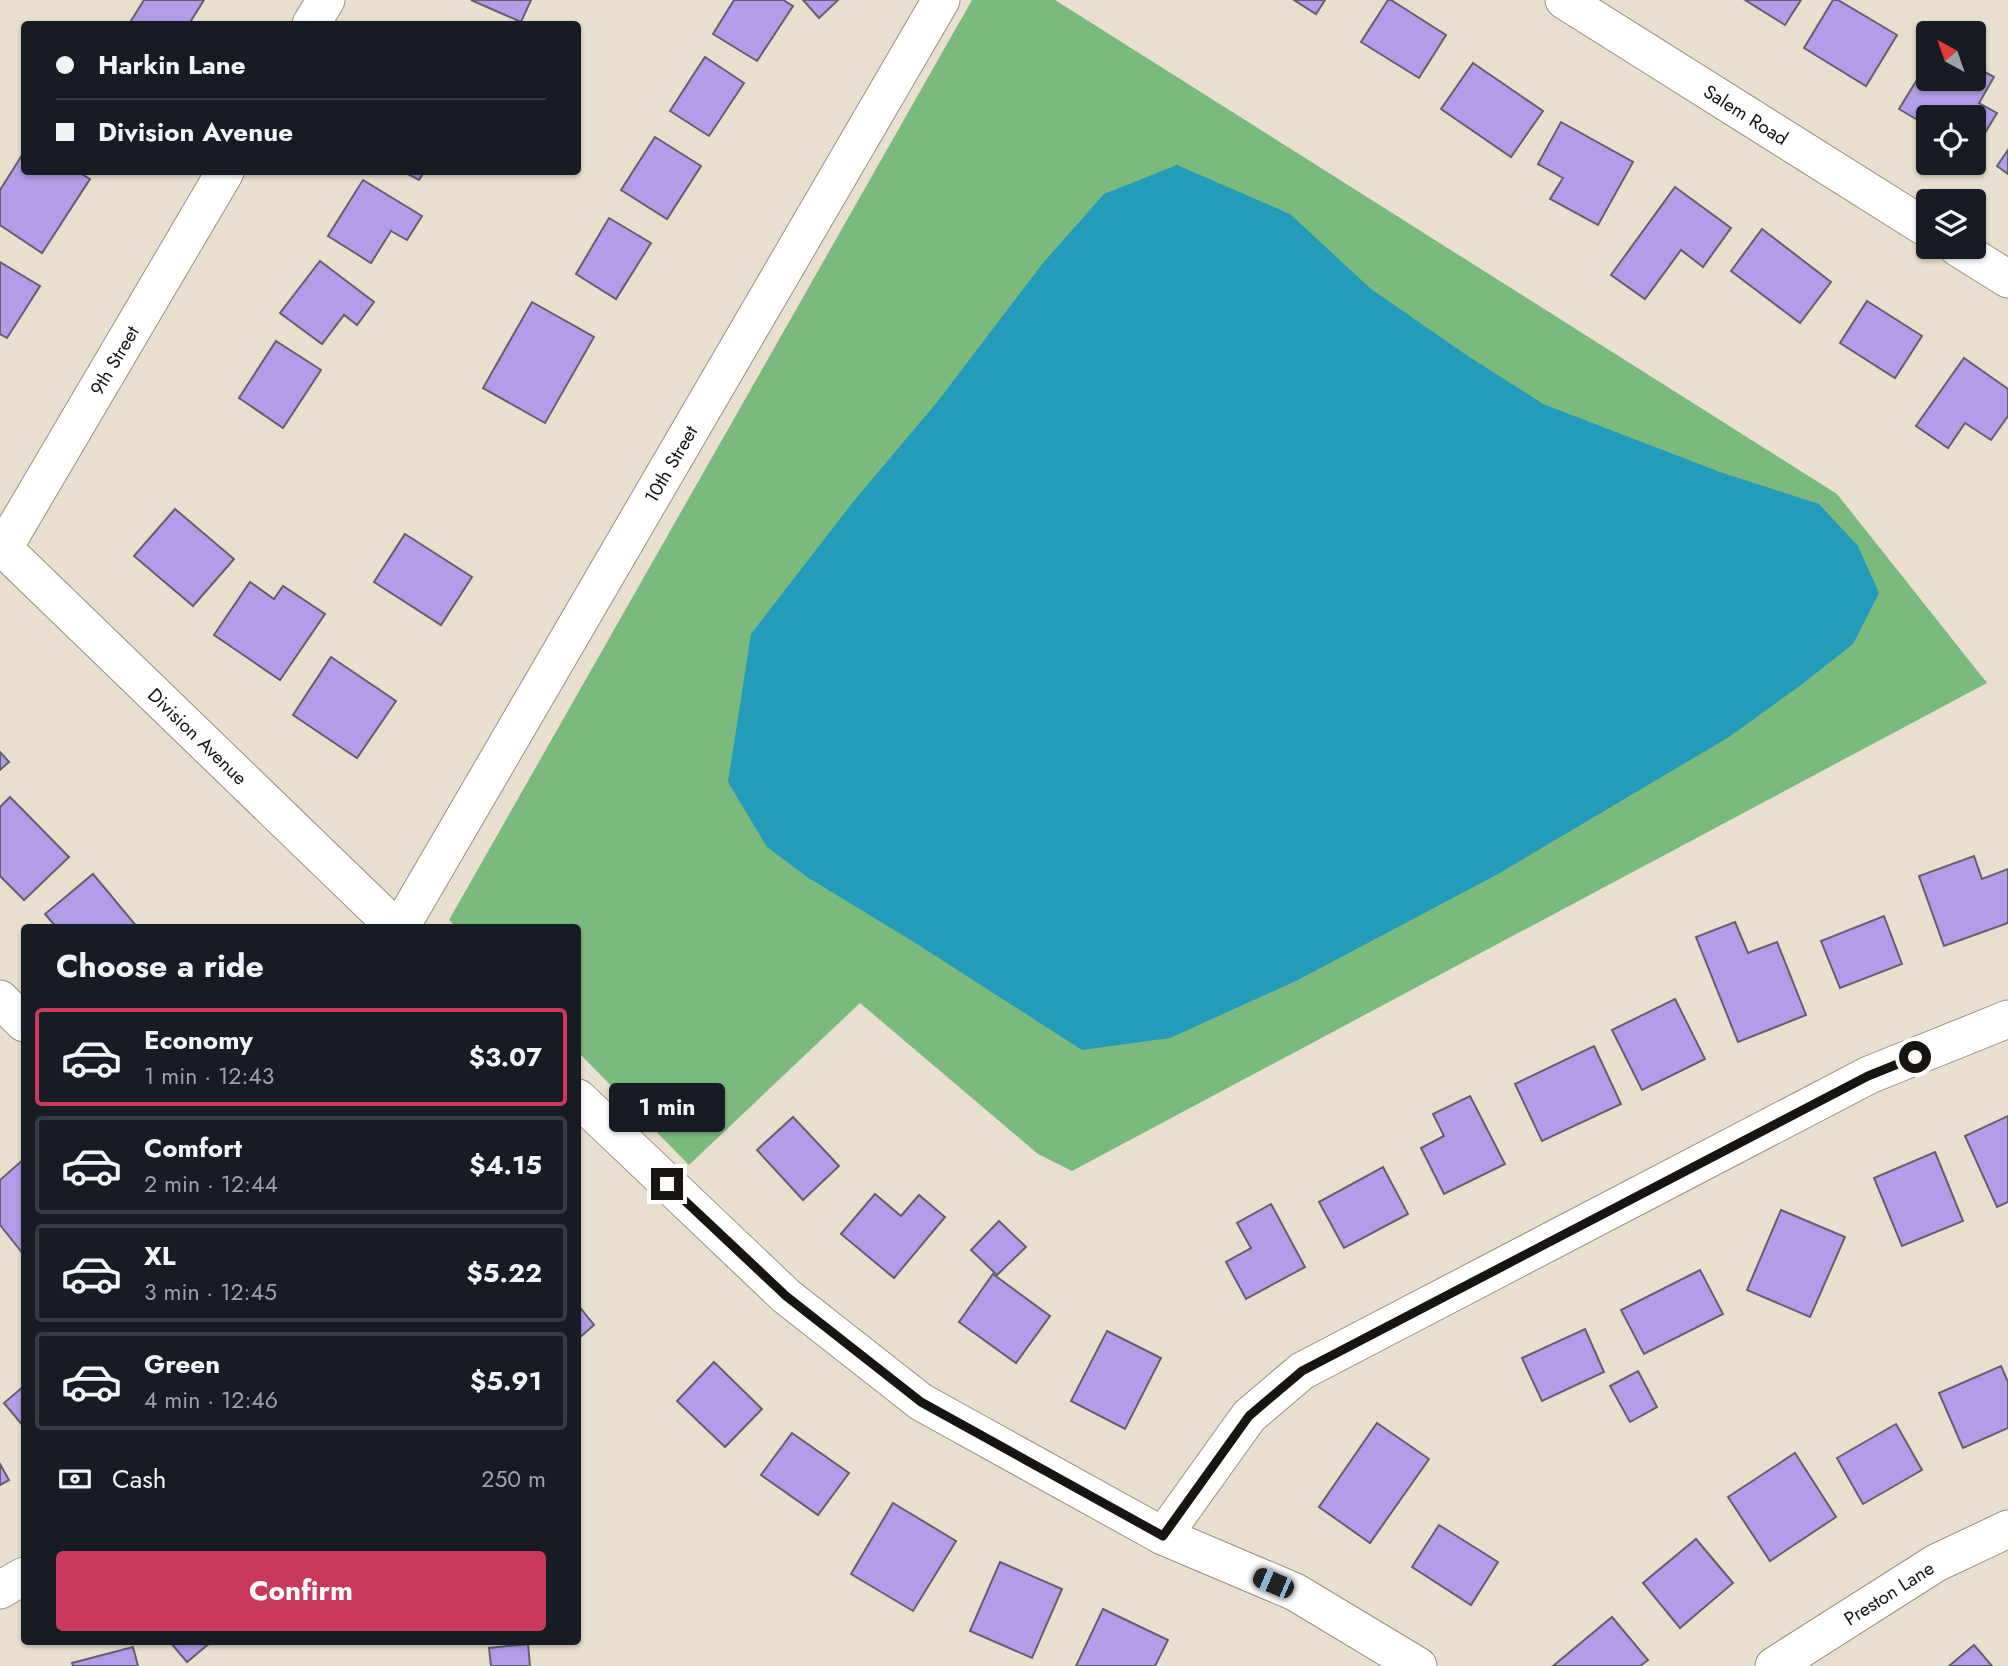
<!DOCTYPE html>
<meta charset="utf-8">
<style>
:root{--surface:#171b24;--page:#242831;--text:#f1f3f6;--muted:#9ea1a6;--line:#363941;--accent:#c8395b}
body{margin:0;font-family:Jost,sans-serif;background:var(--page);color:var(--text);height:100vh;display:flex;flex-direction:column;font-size:26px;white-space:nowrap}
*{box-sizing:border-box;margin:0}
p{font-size:23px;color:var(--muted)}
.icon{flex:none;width:38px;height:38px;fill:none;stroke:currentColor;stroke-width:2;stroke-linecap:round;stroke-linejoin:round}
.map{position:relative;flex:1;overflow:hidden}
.panel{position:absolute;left:21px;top:924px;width:560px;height:721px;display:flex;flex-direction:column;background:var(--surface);border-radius:7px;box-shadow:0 2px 5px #0004}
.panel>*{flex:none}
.top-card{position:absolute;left:21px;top:21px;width:560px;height:154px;border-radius:7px;box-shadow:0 2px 5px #0004;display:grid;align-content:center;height:154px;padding:0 35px;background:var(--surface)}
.needle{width:46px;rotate:320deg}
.controls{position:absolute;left:1916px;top:21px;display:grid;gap:14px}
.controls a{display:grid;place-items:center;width:70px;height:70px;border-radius:7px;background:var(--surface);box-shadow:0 2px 5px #0004;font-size:35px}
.end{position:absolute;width:32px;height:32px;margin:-16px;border:9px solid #18140f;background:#fff;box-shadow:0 0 0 4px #fff}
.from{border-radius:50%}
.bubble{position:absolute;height:49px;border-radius:7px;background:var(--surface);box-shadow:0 2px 5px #0004;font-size:23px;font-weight:700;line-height:49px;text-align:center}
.car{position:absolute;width:21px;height:42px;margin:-21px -10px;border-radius:9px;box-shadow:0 0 5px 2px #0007;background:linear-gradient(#222 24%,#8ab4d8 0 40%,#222 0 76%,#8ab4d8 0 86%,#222 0)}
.top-card b{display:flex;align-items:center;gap:24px;height:66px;font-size:26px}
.top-card b+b{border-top:2px solid var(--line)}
.top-card i{width:18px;height:18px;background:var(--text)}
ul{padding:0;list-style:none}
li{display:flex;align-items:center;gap:21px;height:98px;margin:0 14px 10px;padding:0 21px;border:4px solid var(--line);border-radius:7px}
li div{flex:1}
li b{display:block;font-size:26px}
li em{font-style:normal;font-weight:700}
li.current{border-color:var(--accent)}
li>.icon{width:63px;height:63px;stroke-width:1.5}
h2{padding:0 35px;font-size:32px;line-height:84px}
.pay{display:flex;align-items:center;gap:18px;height:77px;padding:0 35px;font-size:26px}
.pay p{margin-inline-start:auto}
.button{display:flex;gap:14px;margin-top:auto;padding:14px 35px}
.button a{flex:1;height:80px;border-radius:7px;background:var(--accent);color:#fff;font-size:28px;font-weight:700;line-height:80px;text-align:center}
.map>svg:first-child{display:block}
.forest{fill:#7bba7d}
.water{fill:#259bba}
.building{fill:#b39de8;stroke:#64606f;stroke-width:2}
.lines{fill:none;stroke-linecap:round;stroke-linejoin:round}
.street-casing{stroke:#9a9081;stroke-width:39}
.street{stroke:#fff;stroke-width:37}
.route{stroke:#18140f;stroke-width:9}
.labels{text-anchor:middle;stroke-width:7;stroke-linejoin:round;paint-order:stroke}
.street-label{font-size:19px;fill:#18140f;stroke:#f7ecdc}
</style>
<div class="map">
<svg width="2008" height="1666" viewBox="0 0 2008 1666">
<rect width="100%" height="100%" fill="#e9dfcf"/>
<path class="forest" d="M972,0H1055L1837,494L1987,683L1072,1171L1038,1154L860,1003L689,1165L578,1052V928L456,927L449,920Z"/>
<path class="water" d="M1177,165L1290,214L1371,289L1468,356L1543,404L1720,472L1819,504L1858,546L1879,593L1853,644L1801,685L1729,737L1498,874L1298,980L1170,1038L1082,1050L917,944L807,877L767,847L728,782L751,634L853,502L938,401L1043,263L1104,194Z"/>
<g class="building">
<path d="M144,0H204L189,24H129Z"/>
<path d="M471,0H531L521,22Z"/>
<path d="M734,0H783L793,6L757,61L713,34Z"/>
<path d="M803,0H838L819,18Z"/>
<path d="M1294,0H1325L1316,14Z"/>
<path d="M1388,0H1391L1446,35L1419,78L1361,42Z"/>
<path d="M1745,0H1801L1785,25Z"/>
<path d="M1833,0H1838L1897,35L1866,86L1804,48Z"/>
<path d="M705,57L744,83L709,136L670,111Z"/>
<path d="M1473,63L1543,111L1511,157L1441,109Z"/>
<path d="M1926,65L1928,66V79H1951L1955,81L1956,79H1974V66L1994,77L1979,103L1997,113L1974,151V117H1928V126L1899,109Z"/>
<path d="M1561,122L1633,162L1598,225L1550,199L1563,178L1538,164Z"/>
<path d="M655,137L701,166L667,219L621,190Z"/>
<path d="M2008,150V174L1997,166Z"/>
<path d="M24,152V172H78L90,179L42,253L0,225V190Z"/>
<path d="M404,172H424L419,180Z"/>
<path d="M363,180L422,216L407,240L391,231L371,263L328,236Z"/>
<path d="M1675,187L1731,228L1703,267L1681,250L1645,299L1611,275Z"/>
<path d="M609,218L651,243L616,299L576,274Z"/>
<path d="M1762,229L1831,282L1800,323L1731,271Z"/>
<path d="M320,261L374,302L357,325L344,315L322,344L280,313Z"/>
<path d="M0,262L40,286L7,338L0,334Z"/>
<path d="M1867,301L1922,336L1895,378L1840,343Z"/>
<path d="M532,302L594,337L545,423L483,388Z"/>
<path d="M276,341L321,370L283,428L239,398Z"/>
<path d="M1964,358L2008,389V416L1991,440L1965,423L1948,448L1916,426Z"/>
<path d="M175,509L234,559L193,606L134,556Z"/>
<path d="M405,534L472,577L441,625L374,582Z"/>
<path d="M250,582L274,599L283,586L325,614L280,680L214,635Z"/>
<path d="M331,657L396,701L357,758L293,715Z"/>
<path d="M0,752L9,762L0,770Z"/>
<path d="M10,797L69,857L24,900L0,876V807Z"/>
<path d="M1974,856L1982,879L2008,869V923L1944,946L1919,876Z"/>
<path d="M93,874L138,928H57L45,914Z"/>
<path d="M1884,916L1902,964L1840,988L1821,941Z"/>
<path d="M1735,922L1748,953L1777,942L1806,1015L1738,1042L1696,937Z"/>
<path d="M1675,999L1705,1059L1642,1090L1612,1030Z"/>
<path d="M1594,1046L1621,1104L1542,1141L1515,1084Z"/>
<path d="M1470,1096L1505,1164L1444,1194L1421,1148L1444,1136L1433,1114Z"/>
<path d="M2008,1116V1202L1997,1207L1965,1136Z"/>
<path d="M793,1117L839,1166L803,1200L757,1150Z"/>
<path d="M1935,1152L1963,1221L1902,1246L1874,1178Z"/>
<path d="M24,1159V1255L0,1225V1180Z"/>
<path d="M1383,1167L1408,1214L1344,1248L1319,1202Z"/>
<path d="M875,1194L901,1216L919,1195L945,1217L894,1278L841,1234Z"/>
<path d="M1271,1204L1305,1267L1246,1299L1226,1262L1251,1248L1237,1223Z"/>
<path d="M1781,1210L1845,1237L1810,1317L1747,1290Z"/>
<path d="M999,1221L1026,1247L997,1275L971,1250Z"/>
<path d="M1700,1270L1723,1314L1644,1354L1621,1310Z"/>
<path d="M993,1274L1050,1316L1016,1363L959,1322Z"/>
<path d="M578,1305L594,1325L578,1339Z"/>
<path d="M1585,1329L1604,1372L1542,1401L1522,1358Z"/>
<path d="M1107,1331L1161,1358L1125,1429L1071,1401Z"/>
<path d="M714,1362L762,1409L725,1447L677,1401Z"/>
<path d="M2001,1366L2008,1382V1428L1963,1448L1939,1393Z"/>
<path d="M1638,1371L1657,1407L1630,1422L1610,1386Z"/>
<path d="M24,1386V1427L4,1403Z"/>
<path d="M1377,1423L1429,1459L1370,1543L1319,1507Z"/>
<path d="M1896,1424L1922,1470L1863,1504L1837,1458Z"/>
<path d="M792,1433L849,1473L818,1515L761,1475Z"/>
<path d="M1795,1453L1836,1517L1770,1561L1728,1497Z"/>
<path d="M0,1464L9,1480L0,1485Z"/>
<path d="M893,1503L956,1541L913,1611L851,1574Z"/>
<path d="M1439,1525L1498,1562L1471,1605L1412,1567Z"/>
<path d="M1696,1539L1733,1583L1680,1628L1643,1583Z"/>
<path d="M1000,1562L1062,1589L1032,1658L970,1631Z"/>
<path d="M1103,1609L1168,1640L1155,1666H1076Z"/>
<path d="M1612,1617L1648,1660L1640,1666H1553Z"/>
<path d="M170,1642H211L187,1662Z"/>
<path d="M528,1644L530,1666H491L489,1648Z"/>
<path d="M1974,1645L1992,1666H1949Z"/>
<path d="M133,1647L138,1666H73L72,1663Z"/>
</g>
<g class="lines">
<defs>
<g id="street">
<path id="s1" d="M1564,0L1928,229"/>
<path d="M311,24L326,0"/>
<path d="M1957,247L2008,279"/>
<path id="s2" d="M0,545L396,928"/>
<path id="s3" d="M3,549L225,172"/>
<path id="s4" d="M400,928L941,0"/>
<path d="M0,999L24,1023"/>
<path d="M578,1098L786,1296L921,1402L1163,1536L1295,1592L1418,1666"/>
<path d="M1163,1536L1249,1416L1302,1371L1869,1075L2008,1019"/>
<path d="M0,1590L24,1576"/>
<path id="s5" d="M1774,1666L1936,1563L2008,1529"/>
</g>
</defs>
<use href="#street" class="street-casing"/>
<use href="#street" class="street"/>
</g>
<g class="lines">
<path class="route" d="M667,1184L786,1296L921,1402L1163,1536L1249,1416L1302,1371L1868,1076L1915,1057"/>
</g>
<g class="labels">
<g class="street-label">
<text dy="7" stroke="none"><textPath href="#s1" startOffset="215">Salem Road</textPath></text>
<text dy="7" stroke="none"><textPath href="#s3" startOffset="219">9th Street</textPath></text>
<text dy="7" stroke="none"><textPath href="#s4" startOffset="537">10th Street</textPath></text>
<text dy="7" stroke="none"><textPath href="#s2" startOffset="275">Division Avenue</textPath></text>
<text dy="7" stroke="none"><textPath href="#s5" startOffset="136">Preston Lane</textPath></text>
</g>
</g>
</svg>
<div class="controls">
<a><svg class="needle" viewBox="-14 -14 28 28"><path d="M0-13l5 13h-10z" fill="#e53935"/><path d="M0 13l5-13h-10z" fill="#9ea1a6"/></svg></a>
<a><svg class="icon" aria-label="locate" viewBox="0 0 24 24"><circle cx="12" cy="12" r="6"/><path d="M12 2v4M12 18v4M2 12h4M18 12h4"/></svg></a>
<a><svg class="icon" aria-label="layers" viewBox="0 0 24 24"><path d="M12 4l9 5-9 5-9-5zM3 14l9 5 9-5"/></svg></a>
</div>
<i class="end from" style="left:1915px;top:1057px"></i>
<i class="end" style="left:667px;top:1184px"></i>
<div class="bubble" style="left:609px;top:1083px;width:116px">1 min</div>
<i class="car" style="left:1273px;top:1583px;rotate:293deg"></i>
<div class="top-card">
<b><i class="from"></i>Harkin Lane</b>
<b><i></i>Division Avenue</b>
</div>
<section class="panel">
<h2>Choose a ride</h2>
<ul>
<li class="current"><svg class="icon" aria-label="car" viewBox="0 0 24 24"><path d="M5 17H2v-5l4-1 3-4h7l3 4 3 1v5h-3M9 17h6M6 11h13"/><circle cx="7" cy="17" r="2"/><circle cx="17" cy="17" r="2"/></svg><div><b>Economy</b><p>1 min · 12:43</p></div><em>$3.07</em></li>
<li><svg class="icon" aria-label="car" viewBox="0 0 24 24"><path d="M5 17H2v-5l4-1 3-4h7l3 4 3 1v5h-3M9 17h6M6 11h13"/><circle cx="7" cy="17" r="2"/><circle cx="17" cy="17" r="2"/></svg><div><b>Comfort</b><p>2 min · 12:44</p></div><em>$4.15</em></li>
<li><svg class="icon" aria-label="car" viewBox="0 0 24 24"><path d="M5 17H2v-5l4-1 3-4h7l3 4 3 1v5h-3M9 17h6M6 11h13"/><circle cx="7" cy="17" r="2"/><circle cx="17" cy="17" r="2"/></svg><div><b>XL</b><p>3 min · 12:45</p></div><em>$5.22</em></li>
<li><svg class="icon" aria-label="car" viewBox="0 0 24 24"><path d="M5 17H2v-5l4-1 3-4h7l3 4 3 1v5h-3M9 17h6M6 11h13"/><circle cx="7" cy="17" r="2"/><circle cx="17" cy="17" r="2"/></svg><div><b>Green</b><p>4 min · 12:46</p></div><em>$5.91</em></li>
</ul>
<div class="pay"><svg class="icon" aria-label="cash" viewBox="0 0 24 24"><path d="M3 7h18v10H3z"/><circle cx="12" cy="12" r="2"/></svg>Cash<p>250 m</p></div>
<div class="button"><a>Confirm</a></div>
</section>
</div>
